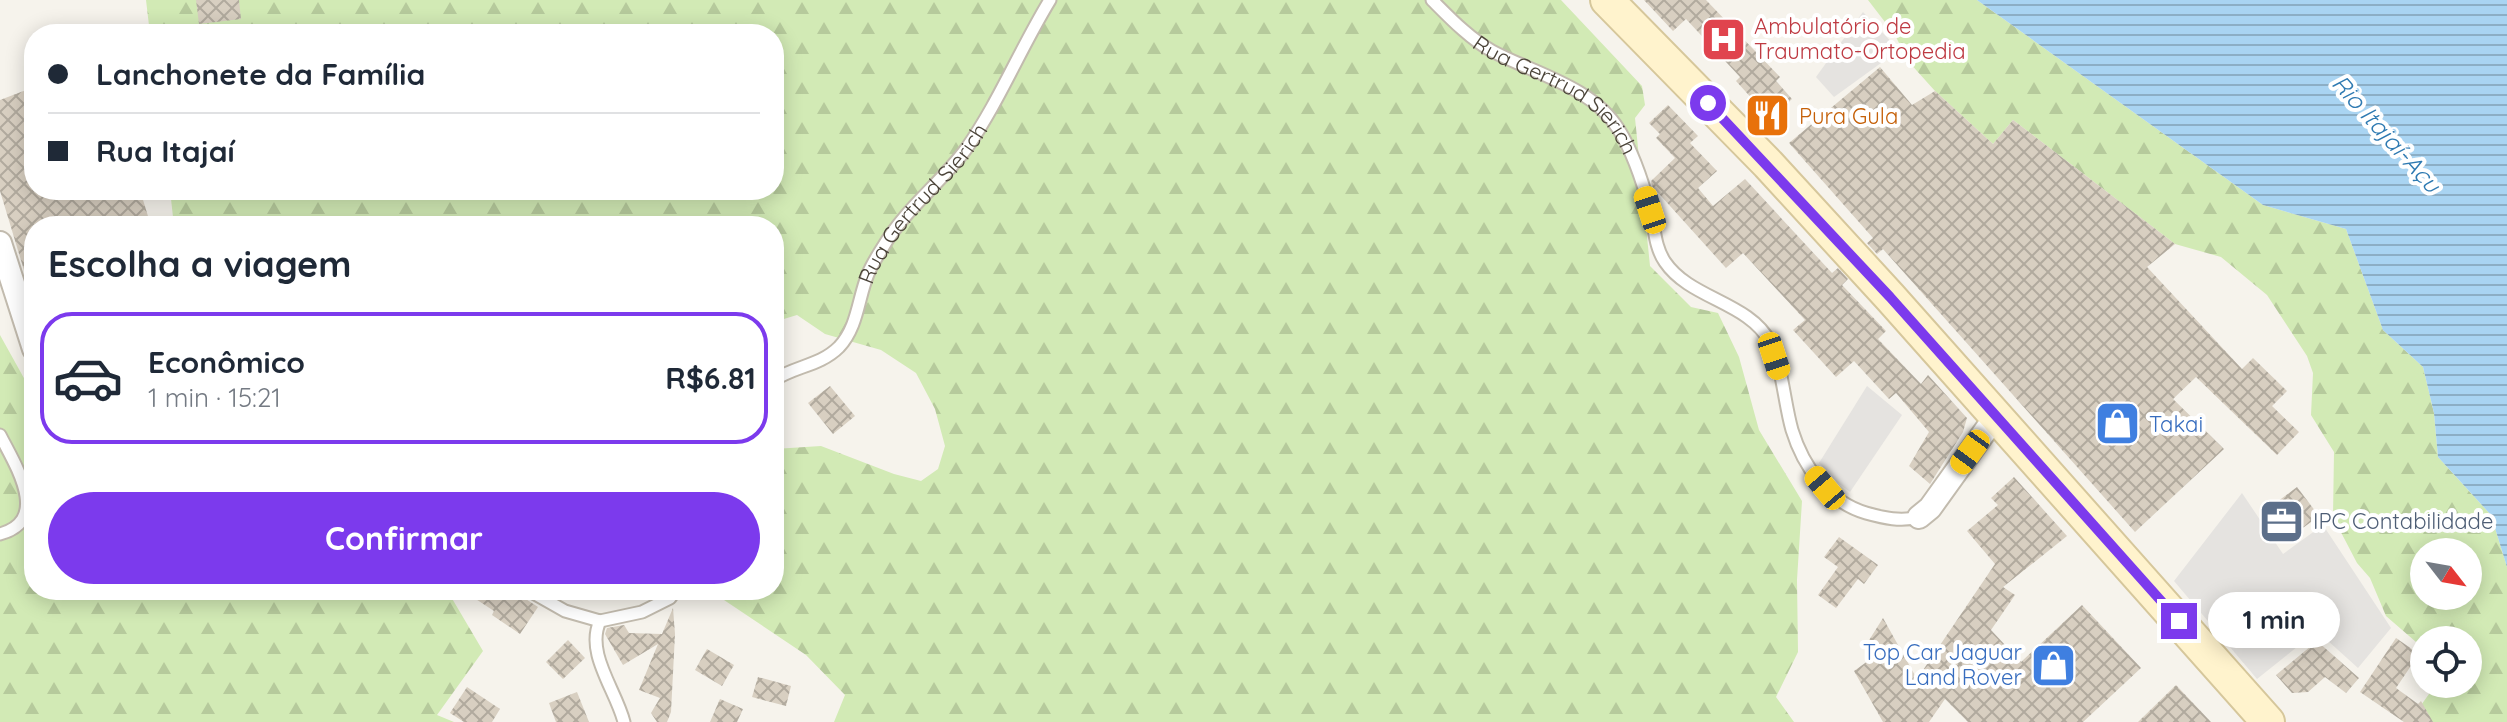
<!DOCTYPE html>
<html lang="pt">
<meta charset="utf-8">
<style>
:root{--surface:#fff;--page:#f2f2f3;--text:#1f2937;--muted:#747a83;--line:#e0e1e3;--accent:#7c3aed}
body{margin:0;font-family:Quicksand,sans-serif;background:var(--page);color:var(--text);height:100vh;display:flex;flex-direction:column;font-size:30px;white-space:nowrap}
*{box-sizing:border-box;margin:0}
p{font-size:26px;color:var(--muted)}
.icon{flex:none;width:44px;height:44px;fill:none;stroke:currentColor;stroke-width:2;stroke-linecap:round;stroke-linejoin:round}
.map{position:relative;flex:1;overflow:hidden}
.side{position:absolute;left:24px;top:216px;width:760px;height:384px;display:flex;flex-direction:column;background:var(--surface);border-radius:32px;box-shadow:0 4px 20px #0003}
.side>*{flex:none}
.guide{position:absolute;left:24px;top:24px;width:760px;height:176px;border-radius:32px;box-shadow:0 4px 20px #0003;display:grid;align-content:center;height:176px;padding:0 24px;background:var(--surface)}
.needle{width:52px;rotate:121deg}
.controls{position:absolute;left:2410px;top:538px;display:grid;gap:16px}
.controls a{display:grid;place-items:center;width:72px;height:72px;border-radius:50%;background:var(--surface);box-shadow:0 4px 20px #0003;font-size:40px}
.end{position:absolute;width:36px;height:36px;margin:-18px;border:10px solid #7c3aed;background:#fff;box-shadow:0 0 0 4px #fff}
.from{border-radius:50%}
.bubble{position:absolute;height:56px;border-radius:28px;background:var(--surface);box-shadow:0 4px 20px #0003;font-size:26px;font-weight:700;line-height:56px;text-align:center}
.car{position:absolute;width:24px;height:48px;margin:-24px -12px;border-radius:10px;box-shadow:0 0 6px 2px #0007;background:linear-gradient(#f5c518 24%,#345 0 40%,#f5c518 0 76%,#345 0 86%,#f5c518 0)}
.guide b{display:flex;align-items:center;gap:28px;height:76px;font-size:30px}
.guide b+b{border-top:2px solid var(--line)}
.guide i{width:20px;height:20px;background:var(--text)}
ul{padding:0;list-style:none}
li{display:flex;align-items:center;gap:24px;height:132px;margin:0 16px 12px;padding:0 8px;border:4px solid transparent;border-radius:32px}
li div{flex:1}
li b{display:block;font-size:30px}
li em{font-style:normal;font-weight:700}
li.selected{border-color:var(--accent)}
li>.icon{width:72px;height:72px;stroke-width:1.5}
h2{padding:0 24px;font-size:36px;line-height:96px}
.button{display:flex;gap:16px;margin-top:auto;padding:16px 24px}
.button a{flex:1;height:92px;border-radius:48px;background:var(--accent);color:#fff;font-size:32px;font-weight:700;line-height:92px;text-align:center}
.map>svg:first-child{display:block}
.forest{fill:url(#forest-firs);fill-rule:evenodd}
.parking{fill:#e5e3e0}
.water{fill:url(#water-rules)}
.building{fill:url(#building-cross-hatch)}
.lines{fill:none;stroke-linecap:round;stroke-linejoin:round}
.service-casing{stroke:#c2bbae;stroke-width:15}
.minor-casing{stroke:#c2bbae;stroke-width:26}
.secondary-casing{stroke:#d6c79b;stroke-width:36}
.service{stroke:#fff;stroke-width:11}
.minor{stroke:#fff;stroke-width:22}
.secondary{stroke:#fff3cd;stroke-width:32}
.route{stroke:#7c3aed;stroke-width:10}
.labels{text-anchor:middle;stroke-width:8;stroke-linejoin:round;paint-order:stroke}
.health-label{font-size:22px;fill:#be3a42;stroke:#fff;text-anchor:start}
.street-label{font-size:22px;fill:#4b4439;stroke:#fff}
.food-label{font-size:22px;fill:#c56008;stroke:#fff;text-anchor:start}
.shop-label{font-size:22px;fill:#366cbe;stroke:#fff;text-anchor:start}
.service-label{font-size:22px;fill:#4e5e75;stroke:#fff;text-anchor:start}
.water-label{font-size:24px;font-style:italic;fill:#2e7ab2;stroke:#fff}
</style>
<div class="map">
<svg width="2507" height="722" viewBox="0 0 2507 722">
<defs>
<pattern id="forest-firs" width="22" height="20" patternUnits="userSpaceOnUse" patternTransform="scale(2)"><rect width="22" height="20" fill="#d2eab5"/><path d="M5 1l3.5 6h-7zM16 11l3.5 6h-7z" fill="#b6ca9c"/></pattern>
<pattern id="water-rules" width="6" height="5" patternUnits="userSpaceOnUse" patternTransform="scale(2)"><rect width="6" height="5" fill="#a9d4f2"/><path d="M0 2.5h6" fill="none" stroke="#8caec5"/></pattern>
<pattern id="building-cross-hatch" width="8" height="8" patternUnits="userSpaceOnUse" patternTransform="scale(2)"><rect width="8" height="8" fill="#d8cfc1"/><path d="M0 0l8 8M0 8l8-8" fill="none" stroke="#b1aa9e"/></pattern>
</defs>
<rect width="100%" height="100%" fill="#f6f3ec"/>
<g class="forest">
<path d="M146,0H1561L1642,86L1645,105L1635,118L1650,266L1691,307L1718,313L1739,357L1759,430L1802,501L1797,580L1798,652L1776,697L1794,722H834L845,695L806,655L721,598L723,590H774V449L821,446L894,474L921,481L938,469L945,446L935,409L916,373L881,350L825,334L797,315L774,322V226H174L170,190H774V34H150Z"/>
<path d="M1868,0H1977L2263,205L2346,229L2383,330L2423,367L2434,413L2438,457L2491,515L2507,567V722H2424L2419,708L2429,694L2430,684H2468V640H2424V656L2416,642L2386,616L2370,578L2357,563L2333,517L2334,452L2311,415L2313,373L2307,356L2267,295L2221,257L2175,244L2013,120L1993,144L1935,91L1908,61L1895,35ZM2424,552H2468V596H2424Z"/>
<path d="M0,335L30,389L34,388V590H447L483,651L437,715L454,722H0Z"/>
</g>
<g class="parking">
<path d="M1863,12L1899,50L1834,97L1816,77Z"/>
<path d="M1867,386L1902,415L1850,492L1837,482L1819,463Z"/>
<path d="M2242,493L2283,554L2323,525L2391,628L2358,668L2317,631L2257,679L2174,581Z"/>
</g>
<path class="water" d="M1977,0H2507V567L2491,515L2438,457L2434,413L2423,367L2383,330L2346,229L2263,205Z"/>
<g class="building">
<path d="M196,0H239L241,19L199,24Z"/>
<path d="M1644,0H1706L1780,77L1776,81L1792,99L1767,122L1751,105L1755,102L1736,81L1740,77L1686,19L1673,31Z"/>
<path d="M1880,67L1912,105L1935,91L1993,144L2013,120L2175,244L2147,267L2242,369L2253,358L2287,391L2272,406L2299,432L2277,455L2196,377L2173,399L2224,449L2135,532L1883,249L1877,254L1867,243L1873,238L1789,143Z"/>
<path d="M34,87V190H140L151,226H34V290H30L0,191V100Z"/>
<path d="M1668,105L1698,136L1690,143L1717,171L1698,188L1713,206L1745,179L1832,273L1838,268L1848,279L1842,285L1886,331L1878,339L1921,384L1928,375L1967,418L1963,432L1930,484L1909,466L1929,432L1896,393L1889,399L1854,361L1836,377L1793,330L1805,320L1743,253L1726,268L1652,186L1651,181L1675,158L1656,138L1660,134L1649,123Z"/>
<path d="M830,386L855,416L833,434L808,403Z"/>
<path d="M2014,477L2067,536L2003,587L2015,595L1991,630L2021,662L2082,605L2141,668L2083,722H1968L1945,699L1929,722H1883L1854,671L1872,658L1866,645L1883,618L1917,679L1995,564L1967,531L1998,505L1991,498Z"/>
<path d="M2297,487L2319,516L2284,542L2262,513Z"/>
<path d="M1839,537L1878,565L1864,584L1858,579L1836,608L1818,595L1838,567L1824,557Z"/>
<path d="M462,590H512L538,607L520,634L492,615L494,611Z"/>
<path d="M673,608L675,634L671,712L667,722H657L651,713L660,698L639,690L658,644L623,665L605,634L607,628L624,625L629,633L662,634Z"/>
<path d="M2396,638L2419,654L2396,688L2418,704L2421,701L2433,722H2404L2360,692Z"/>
<path d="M568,640L585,658L563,679L546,662Z"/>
<path d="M2317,641L2359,678L2346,693L2325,677L2308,692L2292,693L2276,675Z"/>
<path d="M707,649L734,665L722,686L695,670Z"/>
<path d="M758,677L791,686L786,706L752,697Z"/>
<path d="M2176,685L2211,722H2138Z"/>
<path d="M467,687L500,709L492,722H464L450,713Z"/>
<path d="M577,692L589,722H556L549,703Z"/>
<path d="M720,699L743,709L737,722H710Z"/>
</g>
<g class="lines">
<defs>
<g id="service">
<path id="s1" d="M1432,0C1450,18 1470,39 1492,51C1535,74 1592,86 1619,130C1634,154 1643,183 1650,209C1655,227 1654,246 1665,262C1690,299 1749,302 1770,342C1783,369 1784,402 1792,430C1803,466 1828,502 1866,513C1884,518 1901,522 1919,517"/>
<path id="s2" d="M774,380C795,366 820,366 839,347C858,327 858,298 868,274C872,264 878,255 883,247C905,209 940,184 966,149C999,102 1020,49 1050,0"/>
<path d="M0,435C14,463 52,520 0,534"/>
<path d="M528,590L565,611L600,621L642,612L670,598L676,590"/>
<path d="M600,621C585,653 616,690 624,722"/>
</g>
<g id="minor">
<path d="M0,243L34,349"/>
<path d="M1919,517L1930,508L1996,416"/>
</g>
<path id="secondary" d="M1607,0L1768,164L1890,297L2268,722"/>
</defs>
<use href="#service" class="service-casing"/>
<use href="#minor" class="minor-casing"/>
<use href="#secondary" class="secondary-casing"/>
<use href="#service" class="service"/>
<use href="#minor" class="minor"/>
<use href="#secondary" class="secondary"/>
</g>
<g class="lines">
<path class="route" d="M1708,103L1890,297L2179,621"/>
</g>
<defs>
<symbol id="hospital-square" viewBox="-11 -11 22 22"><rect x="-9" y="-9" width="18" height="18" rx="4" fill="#e0444e" stroke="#fff"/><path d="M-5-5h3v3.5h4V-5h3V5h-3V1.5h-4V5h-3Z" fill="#fff"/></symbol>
<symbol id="restaurant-square" viewBox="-11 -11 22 22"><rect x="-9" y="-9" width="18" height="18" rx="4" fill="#e8710a" stroke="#fff"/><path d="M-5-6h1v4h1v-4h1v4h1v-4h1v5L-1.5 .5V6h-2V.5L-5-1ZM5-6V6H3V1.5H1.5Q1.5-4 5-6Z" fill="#fff"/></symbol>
<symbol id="shop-square" viewBox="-11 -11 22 22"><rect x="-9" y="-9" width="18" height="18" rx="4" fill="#3f7fe0" stroke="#fff"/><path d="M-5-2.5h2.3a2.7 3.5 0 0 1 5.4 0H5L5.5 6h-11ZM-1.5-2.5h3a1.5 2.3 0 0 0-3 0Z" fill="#fff"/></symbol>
<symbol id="office-square" viewBox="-11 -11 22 22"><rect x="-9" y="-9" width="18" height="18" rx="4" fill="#5c6f8a" stroke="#fff"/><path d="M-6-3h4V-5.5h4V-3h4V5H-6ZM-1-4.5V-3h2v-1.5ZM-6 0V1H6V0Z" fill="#fff"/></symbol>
</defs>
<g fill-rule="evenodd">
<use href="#hospital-square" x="1698" y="14" width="51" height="51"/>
<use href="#restaurant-square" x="1742" y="90" width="51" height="51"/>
<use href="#shop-square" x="2092" y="398" width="51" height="51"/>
<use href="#office-square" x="2256" y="496" width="51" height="51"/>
<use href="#shop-square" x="2028" y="640" width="51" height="51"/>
</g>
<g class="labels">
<g class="health-label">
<text x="1754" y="34">Ambulatório de<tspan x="1754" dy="25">Traumato-Ortopedia</tspan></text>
</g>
<g class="street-label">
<text dy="8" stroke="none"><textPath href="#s1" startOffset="158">Rua Gertrud Sierich</textPath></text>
<text dy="8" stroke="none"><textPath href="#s2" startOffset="242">Rua Gertrud Sierich</textPath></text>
</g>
<g class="food-label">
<text x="1799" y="124">Pura Gula</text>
</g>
<g class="shop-label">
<text x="2149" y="432">Takai</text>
<text x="2022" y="660" text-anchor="end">Top Car Jaguar<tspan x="2022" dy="25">Land Rover</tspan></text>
</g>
<g class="service-label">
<text x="2313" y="529">IPC Contabilidade</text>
</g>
<g class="water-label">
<text transform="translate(2386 134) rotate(48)" y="8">Rio Itajaí-Açu</text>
</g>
</g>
</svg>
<div class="controls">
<a><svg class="needle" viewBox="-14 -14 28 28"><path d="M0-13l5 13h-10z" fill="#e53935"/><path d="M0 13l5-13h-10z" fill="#747a83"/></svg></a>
<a><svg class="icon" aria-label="locate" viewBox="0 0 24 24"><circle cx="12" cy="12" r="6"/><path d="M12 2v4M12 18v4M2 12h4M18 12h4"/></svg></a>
</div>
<i class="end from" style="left:1708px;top:103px"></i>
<i class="end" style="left:2179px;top:621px"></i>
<div class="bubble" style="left:2208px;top:592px;width:132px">1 min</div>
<i class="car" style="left:1650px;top:210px;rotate:342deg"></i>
<i class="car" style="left:1774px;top:356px;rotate:162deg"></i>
<i class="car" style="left:1970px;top:452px;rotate:216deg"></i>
<i class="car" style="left:1825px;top:488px;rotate:320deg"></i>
<div class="guide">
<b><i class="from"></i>Lanchonete da Família</b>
<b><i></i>Rua Itajaí</b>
</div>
<section class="side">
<h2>Escolha a viagem</h2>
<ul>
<li class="selected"><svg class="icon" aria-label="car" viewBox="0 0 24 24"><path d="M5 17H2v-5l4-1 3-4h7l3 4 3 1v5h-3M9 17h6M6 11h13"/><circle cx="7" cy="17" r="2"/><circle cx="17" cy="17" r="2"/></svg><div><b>Econômico</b><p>1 min · 15:21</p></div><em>R$6.81</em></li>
</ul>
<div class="button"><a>Confirmar</a></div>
</section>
</div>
